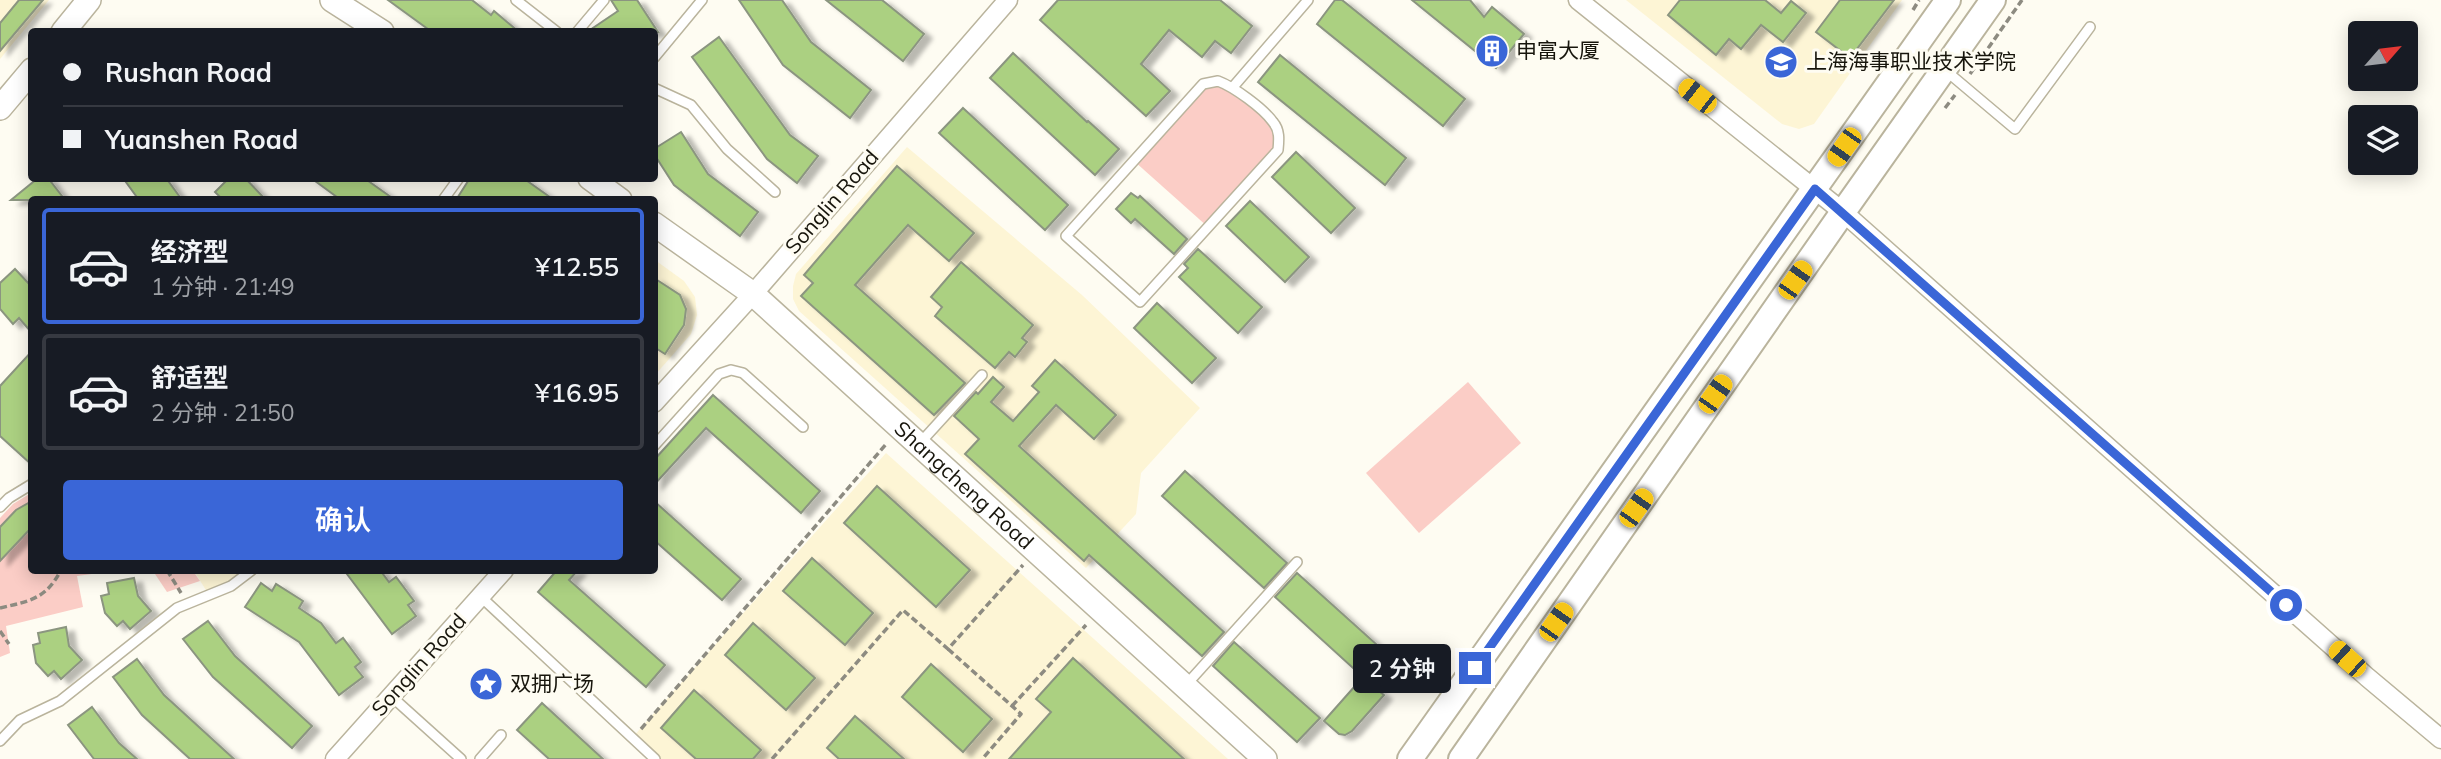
<!DOCTYPE html>
<html lang="zh">
<meta charset="utf-8">
<style>
:root{--surface:#171b24;--page:#242831;--text:#f1f3f6;--muted:#9ea1a6;--line:#363941;--accent:#3a66d7}
body{margin:0;font-family:Mulish,"Noto Sans SC",sans-serif;background:var(--page);color:var(--text);height:100vh;display:flex;flex-direction:column;font-size:26px;white-space:nowrap}
*{box-sizing:border-box;margin:0}
p{font-size:23px;color:var(--muted)}
.icon{flex:none;width:38px;height:38px;fill:none;stroke:currentColor;stroke-width:2;stroke-linecap:round;stroke-linejoin:round}
.map{position:relative;flex:1;overflow:hidden}
.drawer{position:absolute;left:28px;top:196px;width:630px;height:378px;display:flex;flex-direction:column;background:var(--surface);border-radius:7px;box-shadow:0 4px 18px #0003}
.drawer>*{flex:none}
.guide{position:absolute;left:28px;top:28px;width:630px;height:154px;border-radius:7px;box-shadow:0 4px 18px #0003;display:grid;align-content:center;height:154px;padding:0 35px;background:var(--surface)}
.needle{width:46px;rotate:62deg}
.tools{position:absolute;left:2348px;top:21px;display:grid;gap:14px}
.tools a{display:grid;place-items:center;width:70px;height:70px;border-radius:7px;background:var(--surface);box-shadow:0 4px 18px #0003;font-size:35px}
.end{position:absolute;width:32px;height:32px;margin:-16px;border:9px solid #3a66d7;background:#fff;box-shadow:0 0 0 4px #fff}
.from{border-radius:50%}
.bubble{position:absolute;height:49px;border-radius:7px;background:var(--surface);box-shadow:0 4px 18px #0003;font-size:23px;font-weight:600;line-height:49px;text-align:center}
.car{position:absolute;width:21px;height:42px;margin:-21px -10px;border-radius:9px;box-shadow:0 0 5px 2px #0007;background:linear-gradient(#f5c518 24%,#345 0 40%,#f5c518 0 76%,#345 0 86%,#f5c518 0)}
.guide b{display:flex;align-items:center;gap:24px;height:66px;font-size:26px}
.guide b+b{border-top:2px solid var(--line)}
.guide i{width:18px;height:18px;background:var(--text)}
ul{padding:12px 0 0;list-style:none}
li{display:flex;align-items:center;gap:21px;height:116px;margin:0 14px 10px;padding:0 21px;border:4px solid var(--line);border-radius:7px}
li div{flex:1}
li b{display:block;font-size:26px}
li em{font-style:normal;font-weight:600}
li.active{border-color:var(--accent)}
li>.icon{width:63px;height:63px;stroke-width:1.5}
.button{display:flex;gap:14px;margin-top:auto;padding:14px 35px}
.button a{flex:1;height:80px;border-radius:7px;background:var(--accent);color:#fff;font-size:28px;font-weight:600;line-height:80px;text-align:center}
.map>svg:first-child{display:block}
.built{fill:#fdf5d5}
.green{fill:#fbcdc6}
.building{fill:#abd081;stroke:#8b9580;stroke-width:2;filter:url(#shadow)}
.lines{fill:none;stroke-linecap:round;stroke-linejoin:round}
.service-casing{stroke:#bab49d;stroke-width:12}
.minor-casing{stroke:#bab49d;stroke-width:21}
.tertiary-casing{stroke:#bab49d;stroke-width:26}
.secondary-casing{stroke:#bab49d;stroke-width:28}
.path{stroke:#8d8b81;stroke-width:3.5;stroke-dasharray:7 3.5;stroke-linecap:butt}
.service{stroke:#fff;stroke-width:9}
.minor{stroke:#fff;stroke-width:18}
.tertiary{stroke:#fff;stroke-width:23}
.secondary{stroke:#fff;stroke-width:24}
.route{stroke:#3a66d7;stroke-width:9}
.labels{text-anchor:middle;stroke-width:6;stroke-linejoin:round;paint-order:stroke}
.poi-label{font-size:21px;fill:#17150c;stroke:#fefcf2;text-anchor:start}
.street-label{font-size:21px;fill:#17150c;stroke:#fefcf2}
</style>
<div class="map">
<svg width="2441" height="759" viewBox="0 0 2441 759">
<defs>
<filter id="shadow"><feDropShadow dx="8" dy="4.5" stdDeviation="2" flood-color="#0004"/></filter>
</defs>
<rect width="100%" height="100%" fill="#fefcf2"/>
<g class="built">
<path d="M0,0H49L0,59Z"/>
<path d="M1626,0H1902L1814,124L1799,129L1782,124Z"/>
<path d="M907,147L1082,295L1200,408L1141,473L1136,514L1086,568L799,311L793,299V286L796,274Z"/>
<path d="M655,260L684,281L695,297L697,315L691,334L655,375Z"/>
<path d="M886,453L1228,759H655L632,738Z"/>
<path d="M194,571H252L209,595Z"/>
</g>
<g class="green">
<path d="M1218,81L1274,123L1278,150L1208,227L1134,161L1203,84Z"/>
<path d="M1468,382L1521,443L1419,533L1366,473Z"/>
<path d="M31,493L32,570L114,571L77,576L83,607L6,626L10,653L0,657V518L13,504Z"/>
<path d="M153,571H193L200,581L167,592Z"/>
</g>
<g class="building">
<path d="M19,0H43L0,51V23Z"/>
<path d="M388,0H472L491,15L494,11L519,32H432Z"/>
<path d="M611,0H637L658,32H587L618,11Z"/>
<path d="M739,0H782L811,42L871,90L850,118L783,65Z"/>
<path d="M826,0H882L924,34L903,61Z"/>
<path d="M1058,0H1220L1252,26L1231,53L1215,41L1202,57L1169,30L1141,64L1170,91L1146,116L1040,20Z"/>
<path d="M1335,0H1342L1465,99L1443,126L1317,24Z"/>
<path d="M1412,0H1470L1484,17L1492,7L1524,34L1496,68Z"/>
<path d="M1680,0H1765L1781,13L1791,1L1806,13L1783,42L1761,25L1741,49L1729,39L1716,55L1668,15Z"/>
<path d="M1840,0H1894L1850,58L1816,32Z"/>
<path d="M719,37L790,135L818,156L797,183L767,159L692,57Z"/>
<path d="M1013,53L1087,122L1088,121L1119,149L1095,175L990,78Z"/>
<path d="M1280,55L1406,158L1385,185L1258,82Z"/>
<path d="M963,108L1068,205L1045,230L939,133Z"/>
<path d="M681,132L708,174L758,212L740,236L674,185L654,154V149Z"/>
<path d="M1296,152L1355,208L1331,233L1272,177Z"/>
<path d="M897,166L974,233L949,261L908,225L855,285L965,383L934,415L801,296L813,283L804,275Z"/>
<path d="M38,178H48L65,200H11Z"/>
<path d="M123,178H166L182,200H139Z"/>
<path d="M229,178H245L266,200H223L215,192Z"/>
<path d="M311,178H364L395,200H341Z"/>
<path d="M470,178H523L554,200H456Z"/>
<path d="M1131,193L1138,198L1140,196L1187,239L1174,254L1135,219L1131,223L1116,209Z"/>
<path d="M1250,201L1309,257L1285,282L1226,226Z"/>
<path d="M1198,249L1262,307L1238,333L1179,277L1188,268L1184,264Z"/>
<path d="M961,262L1033,325L1022,338L1027,342L1015,357L1009,352L995,368L935,316L942,307L931,297Z"/>
<path d="M15,269L32,287V333L19,318L13,324L0,309V283Z"/>
<path d="M654,278L680,295L686,309L684,325L665,354L654,347Z"/>
<path d="M1157,303L1216,358L1192,383L1134,328Z"/>
<path d="M32,351V465L0,436V386Z"/>
<path d="M1055,360L1116,415L1094,439L1056,405L1019,446L1224,632L1202,656L1089,555L1084,561L965,454L979,439L954,416L976,392L978,394L993,377L1004,387L991,402L1013,421L1039,392L1032,386Z"/>
<path d="M713,395L820,491L801,513L706,428L654,485V460Z"/>
<path d="M1185,471L1287,563L1264,588L1162,496Z"/>
<path d="M877,486L970,570L936,607L844,523Z"/>
<path d="M32,501V527L0,561V527L16,510Z"/>
<path d="M654,501L741,579L722,600L654,540Z"/>
<path d="M812,558L873,613L845,645L783,591Z"/>
<path d="M344,570H380L389,582L396,577L414,601L408,605L416,616L392,634Z"/>
<path d="M557,570H578L569,580L665,665L646,687L538,592Z"/>
<path d="M1297,573L1396,662L1374,687L1384,695L1352,731L1345,735L1339,734L1324,721L1363,677L1275,597Z"/>
<path d="M134,578L138,596L151,611L130,629L123,621L117,626L105,613L101,596L109,594L107,583Z"/>
<path d="M261,583L272,591L276,584L303,601L299,608L321,623L336,643L343,638L361,662L355,667L363,677L339,695L299,642L245,607Z"/>
<path d="M208,621L235,656L312,726L292,748L213,677L183,639Z"/>
<path d="M753,623L815,678L786,710L725,655Z"/>
<path d="M66,627L69,646L82,660L61,679L54,671L48,676L36,663L33,645L40,643L38,633Z"/>
<path d="M1234,642L1320,718L1297,742L1213,666Z"/>
<path d="M1073,658L1184,759H1009L1051,712L1036,699Z"/>
<path d="M137,659L164,695L234,759H190L142,715L113,677Z"/>
<path d="M931,664L992,719L963,752L902,697Z"/>
<path d="M694,690L761,750L753,759H696L661,728Z"/>
<path d="M542,703L603,759H549L517,730Z"/>
<path d="M92,707L119,743L137,759H94L68,725Z"/>
<path d="M855,716L904,759H839L827,748Z"/>
</g>
<g class="lines">
<defs>
<g id="service">
<path d="M516,0L557,32"/>
<path d="M577,32L604,0"/>
<path d="M654,58L702,0"/>
<path d="M1945,70L2015,129L2090,27"/>
<path d="M1218,81C1234,87 1263,108 1273,122C1280,130 1279,140 1278,150L1140,302L1066,236L1203,84Z"/>
<path d="M1233,87L1308,0"/>
<path d="M654,88L691,105L727,149L775,192"/>
<path d="M443,200L459,178"/>
<path d="M920,443L982,375"/>
<path d="M654,446L719,374L731,370L743,373L803,427"/>
<path d="M0,507L9,498L32,484"/>
<path d="M480,596L655,759"/>
<path d="M1186,685L1297,562"/>
<path d="M391,696L461,759"/>
<path d="M0,741L20,720L60,701L177,608L231,586L252,570"/>
<path d="M480,759L501,735"/>
</g>
<g id="minor">
<path d="M1578,0L1843,212L2367,677L2441,739"/>
<path d="M654,403L753,294L1008,0"/>
<path d="M335,759L504,570"/>
</g>
<g id="tertiary">
<path d="M332,0L382,32"/>
<path d="M63,32L89,0"/>
<path d="M0,108L32,70"/>
<path d="M590,178L620,200"/>
<path id="s1" d="M654,224L753,294L1265,759"/>
</g>
<g id="secondary">
<path d="M1410,759L1948,0"/>
<path d="M1461,759L1843,212L1993,0"/>
</g>
</defs>
<use href="#service" class="service-casing"/>
<use href="#minor" class="minor-casing"/>
<use href="#tertiary" class="tertiary-casing"/>
<use href="#secondary" class="secondary-casing"/>
<g class="path">
<path d="M1913,10L1919,0"/>
<path d="M1970,74L2022,0"/>
<path d="M1945,108L1955,95"/>
<path d="M167,570L181,593"/>
<path d="M0,608C30,601 46,599 61,570"/>
<path d="M0,631L9,644"/>
<path d="M948,649L1021,714L984,757L986,759"/>
<path d="M1012,706L1086,625"/>
<path d="M641,729L887,443"/>
<path d="M772,759L903,610L948,649L1023,565"/>
</g>
<use href="#service" class="service"/>
<use href="#minor" class="minor"/>
<use href="#tertiary" class="tertiary"/>
<use href="#secondary" class="secondary"/>
</g>
<g class="lines">
<path class="route" d="M1475,668L1815,189L2286,605"/>
</g>
<defs>
<symbol id="building-disc" viewBox="-11 -11 22 22"><circle r="9.5" fill="#3a66d7" stroke="#fefcf2"/><path d="M-4-6H4V6H1V3H-1V6H-4ZM-2.5-4.3h1.7v1.8h-1.7ZM.8-4.3h1.7v1.8H.8ZM-2.5-1h1.7V.8h-1.7ZM.8-1h1.7V.8H.8Z" fill="#fff"/></symbol>
<symbol id="university-disc" viewBox="-11 -11 22 22"><circle r="9.5" fill="#3a66d7" stroke="#fefcf2"/><path d="M0-5L7-2L0 1L-7-2ZM-4 1L0 2.5L4 1V4Q0 6-4 4Z" fill="#fff"/></symbol>
<symbol id="sight-disc" viewBox="-11 -11 22 22"><circle r="9.5" fill="#3a66d7" stroke="#fefcf2"/><path d="M0-6L1.8-2.2L6-1.7L2.9 1.2L3.7 5.4L0 3.3L-3.7 5.4L-2.9 1.2L-6-1.7L-1.8-2.2Z" fill="#fff"/></symbol>
</defs>
<g fill-rule="evenodd">
<use href="#building-disc" x="1473" y="32" width="38" height="38"/>
<use href="#university-disc" x="1762" y="43" width="38" height="38"/>
<use href="#sight-disc" x="467" y="665" width="38" height="38"/>
</g>
<g class="labels">
<g class="poi-label">
<text x="1516" y="58">申富大厦</text>
<text x="1806" y="69">上海海事职业技术学院</text>
<text x="510" y="691">双拥广场</text>
</g>
<g class="street-label">
<text transform="translate(832 202) rotate(-49)" y="7">Songlin Road</text>
<text dy="7" stroke="none"><textPath href="#s1" startOffset="406">Shangcheng Road</textPath></text>
<text transform="translate(419 665) rotate(-48)" y="7">Songlin Road</text>
</g>
</g>
</svg>
<div class="tools">
<a><svg class="needle" viewBox="-14 -14 28 28"><path d="M0-13l5 13h-10z" fill="#e53935"/><path d="M0 13l5-13h-10z" fill="#9ea1a6"/></svg></a>
<a><svg class="icon" aria-label="layers" viewBox="0 0 24 24"><path d="M12 4l9 5-9 5-9-5zM3 14l9 5 9-5"/></svg></a>
</div>
<i class="end from" style="left:2286px;top:605px"></i>
<i class="end" style="left:1475px;top:668px"></i>
<div class="bubble" style="left:1353px;top:644px;width:98px">2 分钟</div>
<i class="car" style="left:1697px;top:96px;rotate:308deg"></i>
<i class="car" style="left:1844px;top:147px;rotate:215deg"></i>
<i class="car" style="left:1795px;top:280px;rotate:35deg"></i>
<i class="car" style="left:1715px;top:394px;rotate:35deg"></i>
<i class="car" style="left:1636px;top:508px;rotate:35deg"></i>
<i class="car" style="left:1556px;top:622px;rotate:35deg"></i>
<i class="car" style="left:2347px;top:659px;rotate:312deg"></i>
<div class="guide">
<b><i class="from"></i>Rushan Road</b>
<b><i></i>Yuanshen Road</b>
</div>
<section class="drawer">
<ul>
<li class="active"><svg class="icon" aria-label="car" viewBox="0 0 24 24"><path d="M5 17H2v-5l4-1 3-4h7l3 4 3 1v5h-3M9 17h6M6 11h13"/><circle cx="7" cy="17" r="2"/><circle cx="17" cy="17" r="2"/></svg><div><b>经济型</b><p>1 分钟 · 21:49</p></div><em>¥12.55</em></li>
<li><svg class="icon" aria-label="car" viewBox="0 0 24 24"><path d="M5 17H2v-5l4-1 3-4h7l3 4 3 1v5h-3M9 17h6M6 11h13"/><circle cx="7" cy="17" r="2"/><circle cx="17" cy="17" r="2"/></svg><div><b>舒适型</b><p>2 分钟 · 21:50</p></div><em>¥16.95</em></li>
</ul>
<div class="button"><a>确认</a></div>
</section>
</div>
